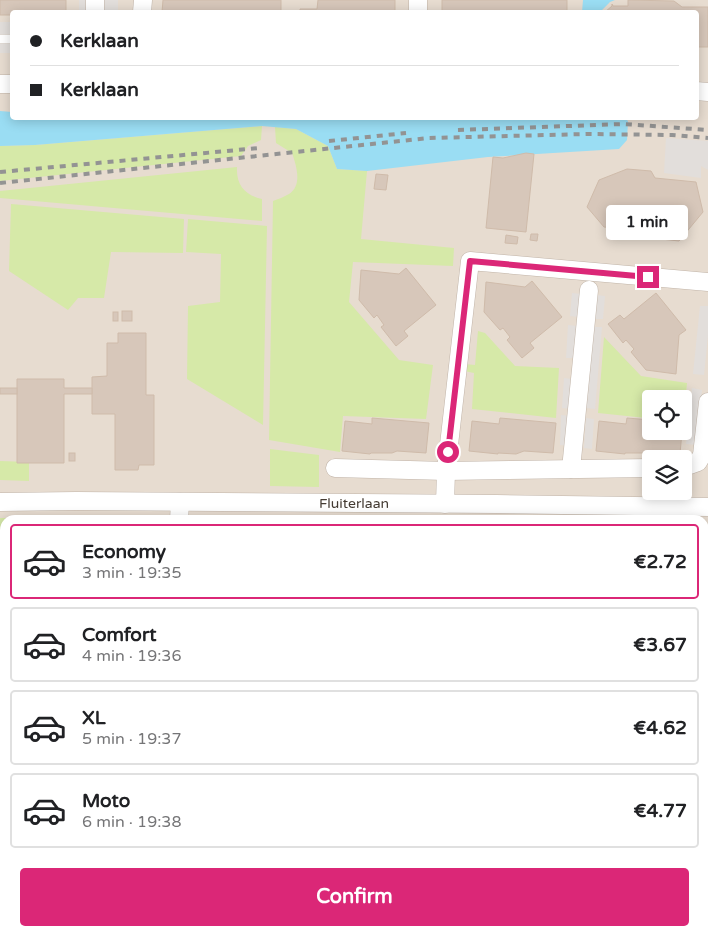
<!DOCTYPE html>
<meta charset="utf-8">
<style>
:root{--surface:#fff;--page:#f2f2f2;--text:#202124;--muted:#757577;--line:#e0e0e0;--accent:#db2777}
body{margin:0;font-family:"Varela Round",sans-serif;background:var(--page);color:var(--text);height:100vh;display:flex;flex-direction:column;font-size:19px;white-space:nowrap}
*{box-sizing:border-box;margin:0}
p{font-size:16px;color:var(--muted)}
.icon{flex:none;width:28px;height:28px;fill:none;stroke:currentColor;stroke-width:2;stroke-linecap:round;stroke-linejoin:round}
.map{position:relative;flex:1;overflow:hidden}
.panel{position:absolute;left:0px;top:515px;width:709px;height:421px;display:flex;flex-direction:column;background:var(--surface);border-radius:15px 15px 0 0;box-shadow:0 2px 12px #0003}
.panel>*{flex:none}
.top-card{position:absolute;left:10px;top:10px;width:689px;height:110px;border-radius:5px;box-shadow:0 2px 12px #0003;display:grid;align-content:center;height:110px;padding:0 20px;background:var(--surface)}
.buttons{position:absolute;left:642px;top:390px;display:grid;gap:10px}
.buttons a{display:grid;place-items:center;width:50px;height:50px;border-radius:5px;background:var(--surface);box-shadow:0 2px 12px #0003;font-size:25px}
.end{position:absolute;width:22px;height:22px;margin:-11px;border:6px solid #db2777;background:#fff;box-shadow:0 0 0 2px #fff}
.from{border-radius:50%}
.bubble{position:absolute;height:35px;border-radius:5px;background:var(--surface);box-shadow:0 2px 12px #0003;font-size:16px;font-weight:800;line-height:35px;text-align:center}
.top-card b{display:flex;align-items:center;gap:18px;height:48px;font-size:19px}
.top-card b+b{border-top:1px solid var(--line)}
.top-card i{width:12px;height:12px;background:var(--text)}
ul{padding:9px 0 0;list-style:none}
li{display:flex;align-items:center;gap:15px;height:75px;margin:0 10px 8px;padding:0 10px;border:2px solid var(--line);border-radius:5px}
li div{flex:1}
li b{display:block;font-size:19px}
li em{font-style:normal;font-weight:800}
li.selected{border-color:var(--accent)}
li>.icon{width:45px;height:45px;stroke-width:1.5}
.button{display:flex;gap:10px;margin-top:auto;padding:10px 20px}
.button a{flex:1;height:58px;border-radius:5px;background:var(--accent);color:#fff;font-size:20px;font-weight:800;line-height:58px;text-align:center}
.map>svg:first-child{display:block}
.residential{fill:#e7dcd0;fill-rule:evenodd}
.education{fill:#ecdecb}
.green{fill:#d6e9a8}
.parking{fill:#e2dedb}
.water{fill:#9addf3}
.building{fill:#d7c7ba;stroke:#cfbbaa}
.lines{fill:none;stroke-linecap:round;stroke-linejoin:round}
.service-casing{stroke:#c1b4a8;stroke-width:10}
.minor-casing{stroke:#c1b4a8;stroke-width:19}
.service{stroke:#fff;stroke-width:9}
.minor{stroke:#fff;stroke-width:18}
.rail{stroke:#939393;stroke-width:4;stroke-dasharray:6 6;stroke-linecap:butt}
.route{stroke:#db2777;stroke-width:6}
.labels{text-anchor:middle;stroke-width:4.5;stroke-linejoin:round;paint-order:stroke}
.street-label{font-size:14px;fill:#443b33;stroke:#fff}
</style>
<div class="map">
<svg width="708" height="936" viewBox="0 0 708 936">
<rect width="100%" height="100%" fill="#f2ebe2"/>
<path class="residential" d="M0,0H708V936H0ZM12,12H696V118H12ZM651,399H684V431H651ZM651,459H684V491H651ZM5,520H704V931H5Z"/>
<rect class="education" x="221" y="931" width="160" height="5"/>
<g class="green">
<path d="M262,126L261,140L248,146L241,156L0,181V146L35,145Z"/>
<path d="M275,127L296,129L328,146L337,169L367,171L361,239L454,248L453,266L353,262L349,302L399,360L433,365L426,419L343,416L340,452L269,440L273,201C278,199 284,197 289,194C303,185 296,165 292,153L276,143Z"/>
<path d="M237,167C236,185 245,195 262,199V221L0,198V191Z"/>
<path d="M11,204L184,219L183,253L111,252L104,298H78L68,310L9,271Z"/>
<path d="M188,219L267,226L263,425L187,379L188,306L220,302L221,254L186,252Z"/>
<path d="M478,331L485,333L515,366L559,368L556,418L472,409L474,373L464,371L465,364L475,365Z"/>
<path d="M604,337L641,376L687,383L684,416V399H651V415L647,414L646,418L598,413Z"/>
<path d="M270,449L319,455V487L270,486Z"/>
<path d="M0,461L29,462V481L0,480Z"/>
<path d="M0,518H158L161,520H5V600H0Z"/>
<path d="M0,620H5V704L0,705Z"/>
<path d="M5,720V805H0V721Z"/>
<path d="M0,825H5V911L0,912Z"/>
<path d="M29,931H163V936H30Z"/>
</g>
<g class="parking">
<rect x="79" y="0" width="39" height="12"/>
<rect x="0" y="22" width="12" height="31"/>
<path d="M666,138L708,141V170L701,166V178L664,173Z"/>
<path d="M572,293L581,294L579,317L570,316Z"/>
<path d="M596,295L605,296L603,319H594Z"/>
<path d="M700,306H708V335L704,375L693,374Z"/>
<path d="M568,325L577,326L575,358H566Z"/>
<path d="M592,327H602L595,409L586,408Z"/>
<path d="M564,378L572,379L570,409L562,408Z"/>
<path d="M692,388L702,390L696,445L686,444Z"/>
<path d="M561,415L570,416L568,446L560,445Z"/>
<path d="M586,418L594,419L592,449L584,448Z"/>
</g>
<g class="water">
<path d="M583,0H615L610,2L600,12H582Z"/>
<path d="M0,111L12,112V118H624L628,121L627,140L619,149L488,157L367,171L337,169L328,146L296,129L262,126L35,145L0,146Z"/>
</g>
<g class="building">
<path d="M0,0H66V12H12V15H0Z"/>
<path d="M163,0H281V12H162Z"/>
<path d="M318,0H395V12H300V9H317Z"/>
<rect x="442" y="0" width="125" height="12"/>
<path d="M628,0L674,1L682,7H708V47H696V12H605L612,6V4L613,6H628Z"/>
<path d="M526,153L534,154L526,232L486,228L493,157L503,158Z"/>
<path d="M627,169L651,171L655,178L696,182L703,212L679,241L661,239L658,232L639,230L638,233L628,236L624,229L604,227L587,207L599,180Z"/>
<path d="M376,174L388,175L386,190L374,189Z"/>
<path d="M531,234H538L537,241L530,240Z"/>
<path d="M506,235L518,237L517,244L505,243Z"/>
<path d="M406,268L436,305L404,331L408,336L396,346L381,327L384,325L377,315L374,318L359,300L361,270L399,274Z"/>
<path d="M532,281L562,317L530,343L534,348L522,358L507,340L510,337L503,328L500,330L484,312L486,282L525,287Z"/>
<path d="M656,293L686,330L679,335L676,374L646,370L631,352L634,349L626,340L623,343L608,324L620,315L624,319Z"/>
<rect x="122" y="311" width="10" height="10"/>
<rect x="113" y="312" width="5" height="9"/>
<path d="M118,333H146V395H154V465H139L138,470H115V414H92V377L107,376V343H118Z"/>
<path d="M17,379H64V388H92V394H64V463H17Z"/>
<rect x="0" y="388" width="17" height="6"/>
<path d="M372,418L429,423L426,453L397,451L392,453H371L370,454L342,451L345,421L372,424Z"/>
<path d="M500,418L556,423L553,453L524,451L516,454L498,453V454L469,451L472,421L499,424Z"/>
<path d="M627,418L651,420V431H682L680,454L651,451L646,453H625V454L596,451L599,421L626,424Z"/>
<rect x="69" y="453" width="6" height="8"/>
<rect x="704" y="533" width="4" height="24"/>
<rect x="704" y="557" width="4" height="29"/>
<rect x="0" y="559" width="5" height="26"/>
<path d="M704,607H708V630L704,631Z"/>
<path d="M5,666V693L0,694V667Z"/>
<rect x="704" y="675" width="4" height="24"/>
<rect x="0" y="768" width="5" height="26"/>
<rect x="704" y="769" width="4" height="28"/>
<rect x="704" y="848" width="4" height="55"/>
<path d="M5,875V902H0V876Z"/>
<rect x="254" y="931" width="99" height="5"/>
<rect x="408" y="931" width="26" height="5"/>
<rect x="481" y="931" width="26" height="5"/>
<rect x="547" y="931" width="26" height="5"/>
</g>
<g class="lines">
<defs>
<g id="service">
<path d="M0,39H12"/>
<path d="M388,931V936"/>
<path d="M529,931V936"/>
<path d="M667,931V936"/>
</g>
<g id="minor">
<path d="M95,12V0"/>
<path d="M142,12L143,0"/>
<path d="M418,12V0"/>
<path d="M0,84H12"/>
<path d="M696,91L708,92"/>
<path d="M684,467L698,462L702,455L708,402"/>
<path d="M335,468L446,471L651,468"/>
<path d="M571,469L589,290"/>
<path d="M0,502L76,501L496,504L708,507"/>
<path d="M445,504L446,471L470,261L708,282"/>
<path d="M179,520L180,502"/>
<path d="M0,606H5"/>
<path d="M704,653H708"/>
<path d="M0,712L5,711"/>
<path d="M704,747H708"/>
<path d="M0,813H5"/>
<path d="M0,921L5,920"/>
<path d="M172,931L173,936"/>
</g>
</defs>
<use href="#service" class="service-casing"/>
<use href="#minor" class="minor-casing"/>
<use href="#service" class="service"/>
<use href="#minor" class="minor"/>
<g class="rail">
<path d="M458,130L624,124L708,130"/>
<path d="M329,141L406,133"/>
<path d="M0,172L259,148"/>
<path d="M0,183L429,138L587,134L672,135L708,138"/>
</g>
</g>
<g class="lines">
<path class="route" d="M448,452L470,261L648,277"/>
</g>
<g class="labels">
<g class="street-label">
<text x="354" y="508">Fluiterlaan</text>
</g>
</g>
</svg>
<div class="buttons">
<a><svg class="icon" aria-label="locate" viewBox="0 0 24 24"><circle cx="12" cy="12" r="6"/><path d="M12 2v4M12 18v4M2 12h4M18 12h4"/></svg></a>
<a><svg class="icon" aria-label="layers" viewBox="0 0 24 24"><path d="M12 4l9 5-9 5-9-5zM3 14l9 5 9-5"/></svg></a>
</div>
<i class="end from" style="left:448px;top:452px"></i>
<i class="end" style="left:648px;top:277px"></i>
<div class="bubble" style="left:606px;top:205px;width:82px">1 min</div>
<div class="top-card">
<b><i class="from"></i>Kerklaan</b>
<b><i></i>Kerklaan</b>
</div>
<section class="panel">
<ul>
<li class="selected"><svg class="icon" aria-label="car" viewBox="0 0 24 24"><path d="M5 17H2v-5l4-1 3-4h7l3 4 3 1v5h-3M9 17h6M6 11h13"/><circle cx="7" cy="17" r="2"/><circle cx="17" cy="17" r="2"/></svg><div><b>Economy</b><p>3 min · 19:35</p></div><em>€2.72</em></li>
<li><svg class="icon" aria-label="car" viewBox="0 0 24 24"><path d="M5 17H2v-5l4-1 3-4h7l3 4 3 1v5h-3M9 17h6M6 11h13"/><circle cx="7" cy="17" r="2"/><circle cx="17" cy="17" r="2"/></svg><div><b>Comfort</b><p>4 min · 19:36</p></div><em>€3.67</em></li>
<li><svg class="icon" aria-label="car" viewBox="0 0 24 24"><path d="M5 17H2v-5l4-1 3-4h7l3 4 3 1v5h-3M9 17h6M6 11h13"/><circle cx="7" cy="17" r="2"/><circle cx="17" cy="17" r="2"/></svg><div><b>XL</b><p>5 min · 19:37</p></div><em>€4.62</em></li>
<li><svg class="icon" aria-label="car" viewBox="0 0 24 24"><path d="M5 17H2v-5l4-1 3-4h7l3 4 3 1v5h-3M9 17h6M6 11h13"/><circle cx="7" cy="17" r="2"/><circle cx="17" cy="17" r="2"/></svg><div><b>Moto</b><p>6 min · 19:38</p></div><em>€4.77</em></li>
</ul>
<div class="button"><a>Confirm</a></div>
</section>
</div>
